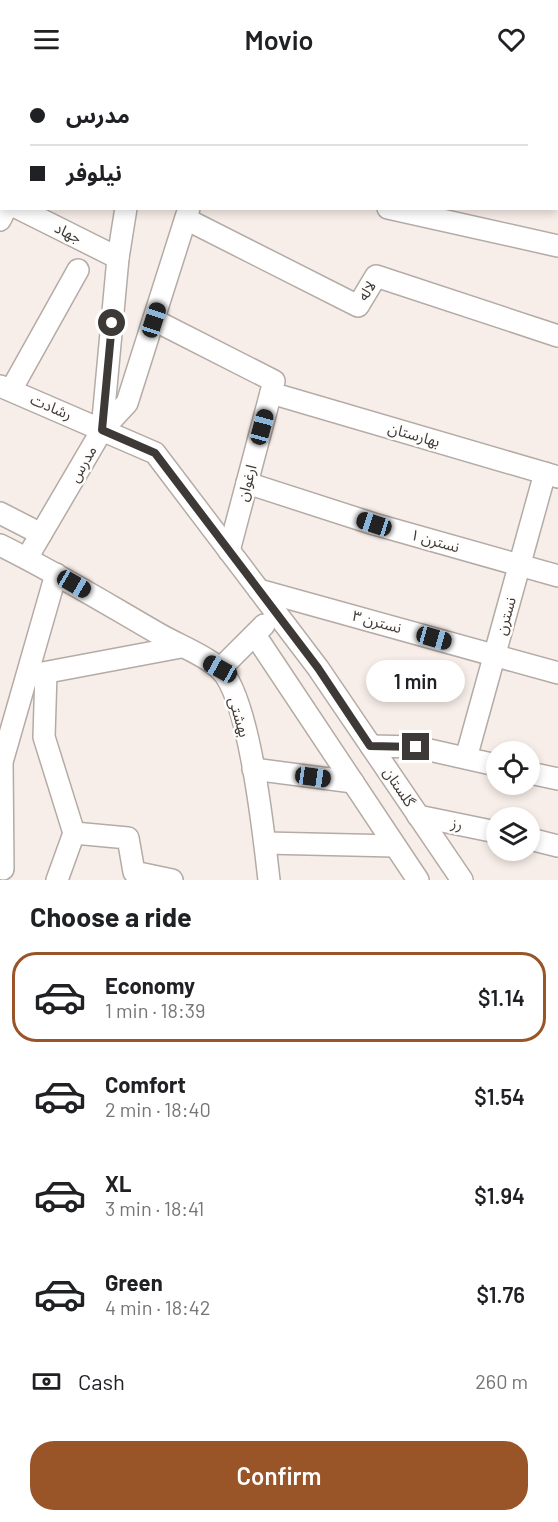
<!DOCTYPE html>
<meta charset="utf-8">
<style>
:root{--surface:#fff;--page:#f6f6f6;--text:#202124;--muted:#757577;--line:#e0e0e0;--accent:#995428}
body{margin:0;font-family:Barlow,"Noto Sans Arabic",sans-serif;background:var(--page);color:var(--text);height:100vh;display:flex;flex-direction:column;font-size:22px;white-space:nowrap}
*{box-sizing:border-box;margin:0}
p{font-size:20px;color:var(--muted)}
.icon{flex:none;width:33px;height:33px;fill:none;stroke:currentColor;stroke-width:2;stroke-linecap:round;stroke-linejoin:round}
.map{position:relative;height:802px;overflow:hidden}
.drawer{display:flex;flex-direction:column;background:var(--surface);flex:1}
.drawer>*{flex:none}
.hud{position:absolute;left:0px;top:0px;width:558px;height:132px;box-shadow:0 3px 9px #0003;display:grid;align-content:center;height:132px;padding:0 30px;background:var(--surface)}
.fabs{position:absolute;left:486px;top:663px;display:grid;gap:12px}
.fabs a{display:grid;place-items:center;width:54px;height:54px;border-radius:50%;background:var(--surface);box-shadow:0 3px 9px #0003;font-size:30px}
.end{position:absolute;width:27px;height:27px;margin:-14px;border:8px solid #3d3937;background:#fff;box-shadow:0 0 0 3px #fff}
.from{border-radius:50%}
.bubble{position:absolute;height:42px;border-radius:21px;background:var(--surface);box-shadow:0 3px 9px #0003;font-size:20px;font-weight:600;line-height:42px;text-align:center}
.car{position:absolute;width:18px;height:36px;margin:-18px -9px;border-radius:8px;box-shadow:0 0 4px 2px #0007;background:linear-gradient(#222 24%,#8ab4d8 0 40%,#222 0 76%,#8ab4d8 0 86%,#222 0)}
.hud b{display:flex;align-items:center;gap:21px;height:57px;font-size:22px}
.hud b+b{border-top:2px solid var(--line)}
.hud i{width:15px;height:15px;background:var(--text)}
ul{padding:0;list-style:none}
li{display:flex;align-items:center;gap:18px;height:90px;margin:0 12px 9px;padding:0 18px;border:3px solid transparent;border-radius:24px}
li div{flex:1}
li b{display:block;font-size:22px}
li em{font-style:normal;font-weight:600}
li.active{border-color:var(--accent)}
li>.icon{width:54px;height:54px;stroke-width:1.5}
h2{padding:0 30px;font-size:27px;line-height:72px}
.pay{display:flex;align-items:center;gap:15px;height:66px;padding:0 30px;font-size:22px}
.pay p{margin-inline-start:auto}
.primary-button{display:flex;gap:12px;margin-top:auto;padding:12px 30px}
.primary-button a{flex:1;height:69px;border-radius:24px;background:var(--accent);color:#fff;font-size:24px;font-weight:600;line-height:69px;text-align:center}
header{display:flex;justify-content:space-between;align-items:center;height:78px;padding:0 30px;background:var(--surface);font-size:27px;font-weight:600}
.map>svg:first-child{display:block}
.lines{fill:none;stroke-linecap:round;stroke-linejoin:round}
.minor-casing{stroke:#b4aba6;stroke-width:24}
.minor{stroke:#fff;stroke-width:21}
.route{stroke:#3d3937;stroke-width:8}
.labels{text-anchor:middle;stroke-width:5;stroke-linejoin:round;paint-order:stroke}
.street-label{font-size:15px;fill:#3d3937;stroke:#fffdfc}
</style>
<header><svg class="icon" aria-label="menu" viewBox="0 0 24 24"><path d="M4 6h16M4 12h16M4 18h16"/></svg>Movio<svg class="icon" aria-label="heart" viewBox="0 0 24 24"><path d="M12 20l-8-8c-3-5 5-10 8-4 3-6 11-1 8 4z"/></svg></header>
<div class="map">
<svg width="558" height="802" viewBox="0 0 558 802">
<rect width="100%" height="100%" fill="#f8eee9"/>
<g class="lines">
<defs>
<g id="minor">
<path d="M95,0L98,2"/>
<path d="M68,2L69,0"/>
<path d="M137,2L138,0"/>
<path d="M18,130L118,180"/>
<path d="M388,130L558,168"/>
<path d="M186,141L358,228L376,198L558,258"/>
<path d="M0,142L6,130"/>
<path d="M154,242L274,303L229,473"/>
<path d="M0,308L155,375L318,590L462,802"/>
<path d="M11,312L78,192"/>
<path d="M271,315L558,399"/>
<path d="M102,352L127,325L189,130"/>
<path d="M247,405L374,446L558,498"/>
<path d="M0,435L41,456"/>
<path d="M0,467C55,494 107,526 159,556C178,567 203,576 219,590C250,618 264,759 269,802"/>
<path d="M27,480L102,352L118,180L126,130"/>
<path d="M259,512L558,595"/>
<path d="M255,557L418,802"/>
<path d="M220,591L264,547"/>
<path d="M46,595L44,659L74,755L128,760L134,794L172,802"/>
<path d="M32,597L181,569"/>
<path d="M371,668L416,669L496,687"/>
<path d="M466,680L545,395"/>
<path d="M253,691L353,704"/>
<path d="M530,695L558,701"/>
<path d="M418,738L496,754"/>
<path d="M530,761L558,768"/>
<path d="M265,765L395,768"/>
<path d="M3,791L2,684L56,496"/>
<path d="M57,802L74,755"/>
</g>
</defs>
<use href="#minor" class="minor-casing"/>
<use href="#minor" class="minor"/>
</g>
<g class="lines">
<path class="route" d="M112,245L102,352L155,375L318,590L370,668L416,669"/>
</g>
<g class="labels">
<g class="street-label">
<text transform="translate(68 155) rotate(26)" y="5">جهاد</text>
<text transform="translate(367 213) rotate(-57)" y="5">لاله</text>
<text transform="translate(51 329) rotate(23)" y="5">رشادت</text>
<text transform="translate(414 357) rotate(16)" y="5">بهارستان</text>
<text transform="translate(83 386) rotate(-60)" y="5">مدرس</text>
<text transform="translate(247 405) rotate(-75)" y="5">ارغوان</text>
<text transform="translate(435 463) rotate(16)" y="5">نسترن ۱</text>
<text transform="translate(506 538) rotate(-74)" y="5">نسترن</text>
<text transform="translate(377 544) rotate(15)" y="5">نسترن ۳</text>
<text transform="translate(239 639) rotate(74)" y="5">بهشتی</text>
<text transform="translate(399 709) rotate(56)" y="5">گلستان</text>
<text transform="translate(457 746) rotate(12)" y="5">رز</text>
</g>
</g>
</svg>
<div class="fabs">
<a><svg class="icon" aria-label="locate" viewBox="0 0 24 24"><circle cx="12" cy="12" r="6"/><path d="M12 2v4M12 18v4M2 12h4M18 12h4"/></svg></a>
<a><svg class="icon" aria-label="layers" viewBox="0 0 24 24"><path d="M12 4l9 5-9 5-9-5zM3 14l9 5 9-5"/></svg></a>
</div>
<i class="end from" style="left:112px;top:245px"></i>
<i class="end" style="left:416px;top:669px"></i>
<div class="bubble" style="left:366px;top:582px;width:99px">1 min</div>
<i class="car" style="left:154px;top:242px;rotate:18deg"></i>
<i class="car" style="left:262px;top:349px;rotate:15deg"></i>
<i class="car" style="left:374px;top:446px;rotate:288deg"></i>
<i class="car" style="left:74px;top:506px;rotate:120deg"></i>
<i class="car" style="left:434px;top:560px;rotate:106deg"></i>
<i class="car" style="left:220px;top:591px;rotate:299deg"></i>
<i class="car" style="left:313px;top:699px;rotate:98deg"></i>
<div class="hud">
<b><i class="from"></i>مدرس</b>
<b><i></i>نیلوفر</b>
</div>
</div>
<section class="drawer">
<h2>Choose a ride</h2>
<ul>
<li class="active"><svg class="icon" aria-label="car" viewBox="0 0 24 24"><path d="M5 17H2v-5l4-1 3-4h7l3 4 3 1v5h-3M9 17h6M6 11h13"/><circle cx="7" cy="17" r="2"/><circle cx="17" cy="17" r="2"/></svg><div><b>Economy</b><p>1 min · 18:39</p></div><em>$1.14</em></li>
<li><svg class="icon" aria-label="car" viewBox="0 0 24 24"><path d="M5 17H2v-5l4-1 3-4h7l3 4 3 1v5h-3M9 17h6M6 11h13"/><circle cx="7" cy="17" r="2"/><circle cx="17" cy="17" r="2"/></svg><div><b>Comfort</b><p>2 min · 18:40</p></div><em>$1.54</em></li>
<li><svg class="icon" aria-label="car" viewBox="0 0 24 24"><path d="M5 17H2v-5l4-1 3-4h7l3 4 3 1v5h-3M9 17h6M6 11h13"/><circle cx="7" cy="17" r="2"/><circle cx="17" cy="17" r="2"/></svg><div><b>XL</b><p>3 min · 18:41</p></div><em>$1.94</em></li>
<li><svg class="icon" aria-label="car" viewBox="0 0 24 24"><path d="M5 17H2v-5l4-1 3-4h7l3 4 3 1v5h-3M9 17h6M6 11h13"/><circle cx="7" cy="17" r="2"/><circle cx="17" cy="17" r="2"/></svg><div><b>Green</b><p>4 min · 18:42</p></div><em>$1.76</em></li>
</ul>
<div class="pay"><svg class="icon" aria-label="cash" viewBox="0 0 24 24"><path d="M3 7h18v10H3z"/><circle cx="12" cy="12" r="2"/></svg>Cash<p>260 m</p></div>
<div class="primary-button"><a>Confirm</a></div>
</section>
